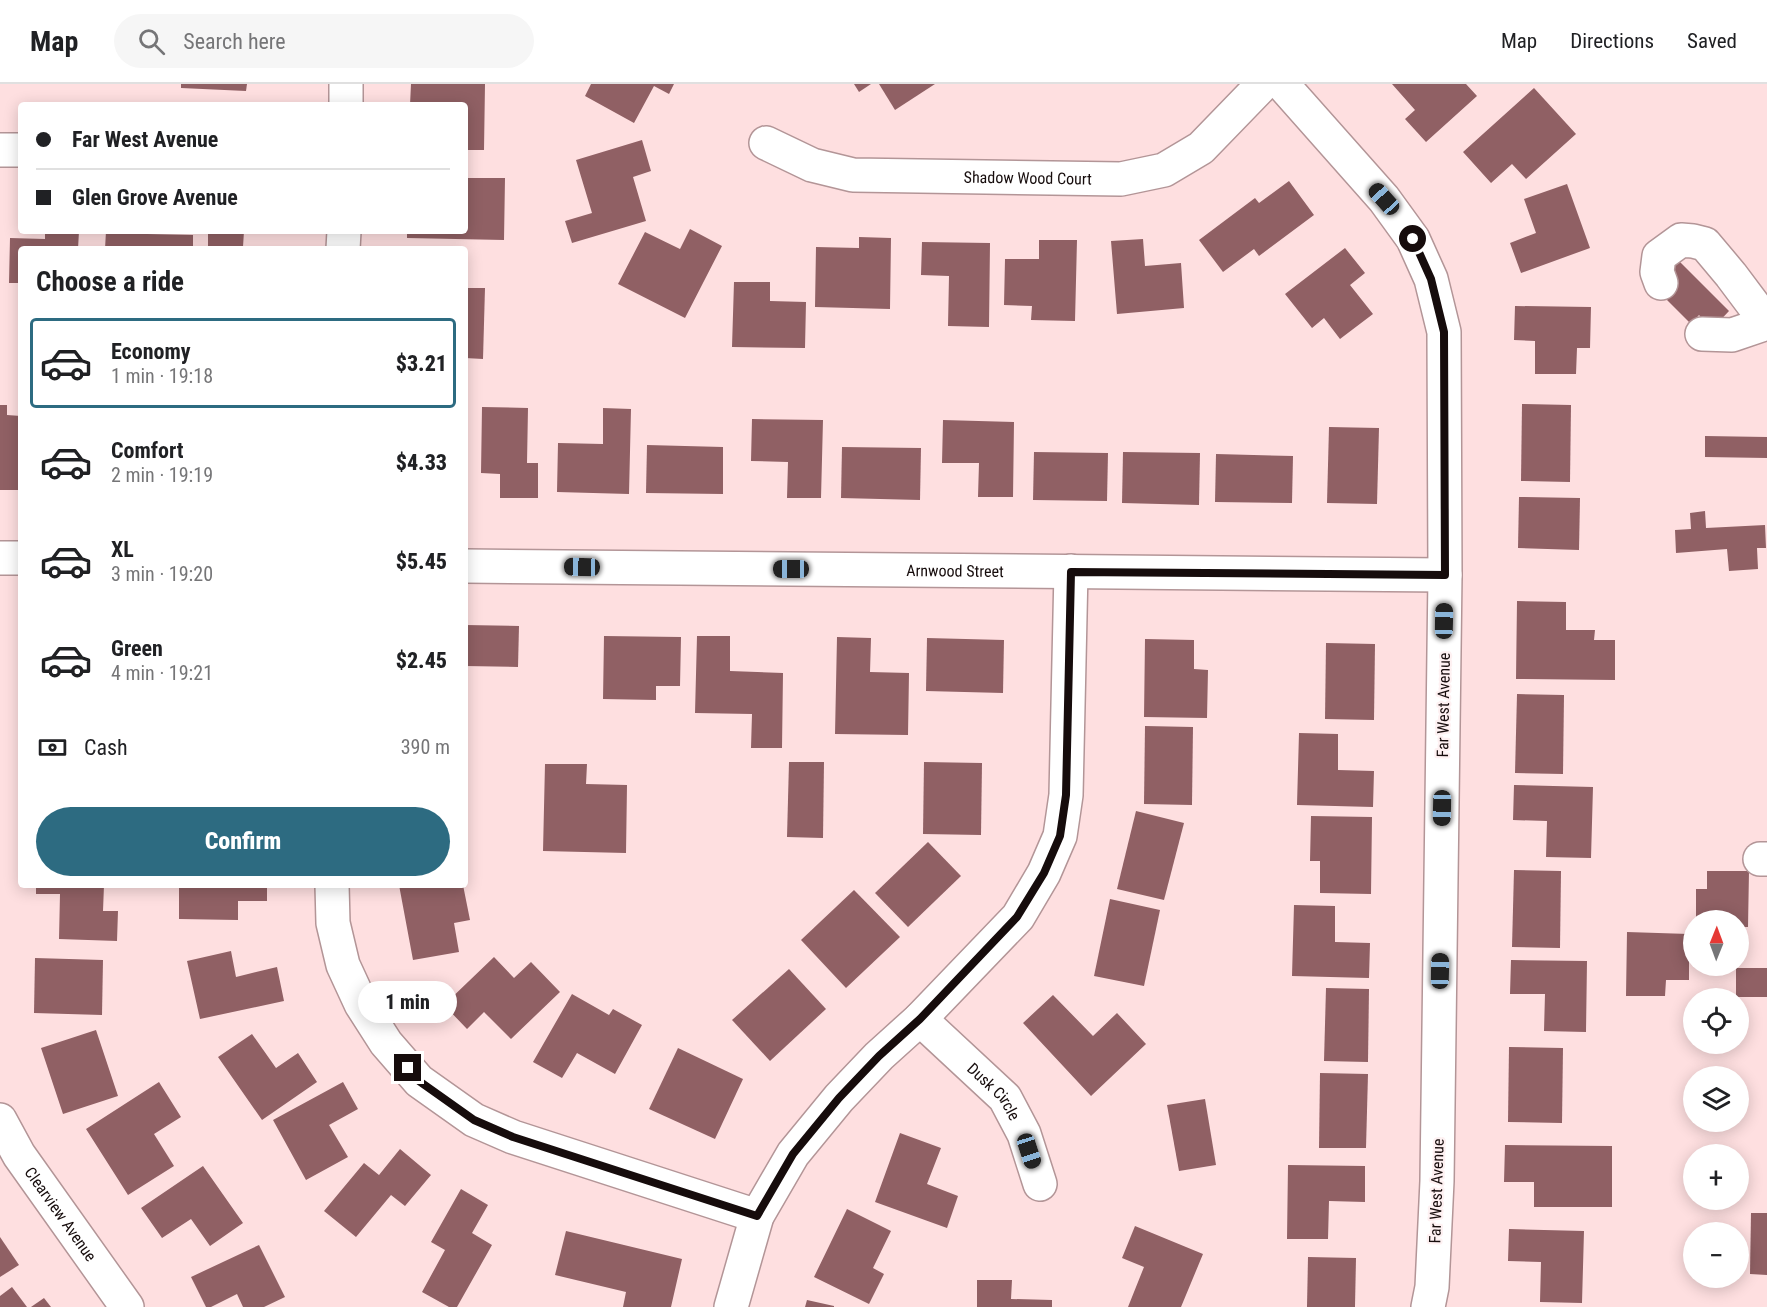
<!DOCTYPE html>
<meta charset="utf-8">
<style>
:root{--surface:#fff;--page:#f6f6f6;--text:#202124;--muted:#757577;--line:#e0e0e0;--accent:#2d6b81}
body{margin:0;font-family:"Roboto Condensed",sans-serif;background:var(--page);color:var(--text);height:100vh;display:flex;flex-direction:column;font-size:22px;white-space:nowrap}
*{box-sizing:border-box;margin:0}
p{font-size:20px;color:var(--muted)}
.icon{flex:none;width:33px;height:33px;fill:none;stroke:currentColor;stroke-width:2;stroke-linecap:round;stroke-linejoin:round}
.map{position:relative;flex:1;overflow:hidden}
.details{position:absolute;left:18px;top:162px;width:450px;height:642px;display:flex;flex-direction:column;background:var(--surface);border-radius:6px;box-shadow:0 3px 15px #0003}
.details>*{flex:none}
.banner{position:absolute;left:18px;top:18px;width:450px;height:132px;border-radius:6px;box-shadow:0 3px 15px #0003;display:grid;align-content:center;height:132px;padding:0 18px;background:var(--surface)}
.needle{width:39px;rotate:1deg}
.buttons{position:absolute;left:1683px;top:826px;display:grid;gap:12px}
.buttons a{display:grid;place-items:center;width:66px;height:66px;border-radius:50%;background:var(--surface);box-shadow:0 3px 15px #0003;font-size:30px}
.end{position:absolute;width:27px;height:27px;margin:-14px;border:8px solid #160c0c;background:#fff;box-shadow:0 0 0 3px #fff}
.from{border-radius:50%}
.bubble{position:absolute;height:42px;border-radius:21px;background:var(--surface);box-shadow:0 3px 15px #0003;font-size:20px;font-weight:800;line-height:42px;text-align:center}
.car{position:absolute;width:18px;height:36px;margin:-18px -9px;border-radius:8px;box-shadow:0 0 4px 2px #0007;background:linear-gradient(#222 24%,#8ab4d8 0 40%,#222 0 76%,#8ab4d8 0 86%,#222 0)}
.banner b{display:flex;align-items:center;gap:21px;height:57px;font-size:22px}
.banner b+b{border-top:2px solid var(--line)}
.banner i{width:15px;height:15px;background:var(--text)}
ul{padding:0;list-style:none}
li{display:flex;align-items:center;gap:18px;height:90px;margin:0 12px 9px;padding:0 6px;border:3px solid transparent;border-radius:6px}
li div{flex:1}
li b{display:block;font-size:22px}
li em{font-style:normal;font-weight:800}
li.selected{border-color:var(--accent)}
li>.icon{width:54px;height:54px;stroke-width:1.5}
h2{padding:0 18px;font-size:27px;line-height:72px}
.pay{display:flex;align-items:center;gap:15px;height:66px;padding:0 18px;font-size:22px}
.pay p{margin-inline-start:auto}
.cta{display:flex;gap:12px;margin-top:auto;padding:12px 18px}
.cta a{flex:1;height:69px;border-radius:36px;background:var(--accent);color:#fff;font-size:24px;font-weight:800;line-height:69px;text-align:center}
header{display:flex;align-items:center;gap:36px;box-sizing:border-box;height:84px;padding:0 30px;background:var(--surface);border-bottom:2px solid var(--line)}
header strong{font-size:28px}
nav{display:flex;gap:33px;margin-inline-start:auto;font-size:21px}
.search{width:420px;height:54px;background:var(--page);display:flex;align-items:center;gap:15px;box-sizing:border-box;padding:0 21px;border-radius:33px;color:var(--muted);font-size:22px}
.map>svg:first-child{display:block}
.building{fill:#906064}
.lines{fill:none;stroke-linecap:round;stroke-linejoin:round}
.minor-casing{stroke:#b39597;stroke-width:36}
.minor{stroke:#fff;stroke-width:33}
.route{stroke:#160c0c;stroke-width:8}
.labels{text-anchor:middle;stroke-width:4.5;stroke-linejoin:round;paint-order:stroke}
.street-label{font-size:16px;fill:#160c0c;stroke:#fef1f2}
</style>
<header>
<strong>Map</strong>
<div class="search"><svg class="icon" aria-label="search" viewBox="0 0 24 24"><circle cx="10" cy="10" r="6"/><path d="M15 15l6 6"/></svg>Search here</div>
<nav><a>Map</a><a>Directions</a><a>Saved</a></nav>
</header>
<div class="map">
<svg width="1767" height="1223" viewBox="0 0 1767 1223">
<rect width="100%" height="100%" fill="#fedfe0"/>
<g class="building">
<path d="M181,0H247L246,7L181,4Z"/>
<path d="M411,0H485L484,66H465V21H410Z"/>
<path d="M591,0H674L669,10L654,2L634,39L585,12Z"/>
<path d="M854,0H871L859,8Z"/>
<path d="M879,0H935L895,26Z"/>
<path d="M1392,0H1466L1477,12L1426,58L1405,35L1415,26Z"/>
<path d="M1534,4L1576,50L1526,95L1512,80L1491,99L1463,68Z"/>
<path d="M642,56L651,87L633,93L646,137L572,159L565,137L592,129L576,76Z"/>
<path d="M465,94H505L504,156L407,154V147H465Z"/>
<path d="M1289,97L1314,131L1259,172L1254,165L1223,188L1199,156L1255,114L1259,119Z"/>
<path d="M1567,100L1590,164L1521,189L1510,159L1536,149L1524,115Z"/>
<path d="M690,145L722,162L685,234L618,200L645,148L680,165Z"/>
<path d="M45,147H79L78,165H21V199H9L10,154L45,155Z"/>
<path d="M106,147H147V150L193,151V165H105Z"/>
<path d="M208,147H244L243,163H268V165H208Z"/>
<path d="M859,153L891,154L890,225L815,223L816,163L859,164Z"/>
<path d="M1143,155L1145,182L1181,179L1184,224L1117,230L1111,157Z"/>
<path d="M1039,156H1077L1075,237L1031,236L1032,222L1004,221L1005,175H1039Z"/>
<path d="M922,158L990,159L989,243L948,242L949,192L921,191Z"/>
<path d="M1345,164L1365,189L1350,201L1373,230L1340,255L1324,234L1312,244L1285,210Z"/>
<path d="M1673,171L1729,227L1712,245L1699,231L1691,240L1658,207Z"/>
<path d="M734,198H770V217L806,218L805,264L732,263Z"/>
<path d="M465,204H485L483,275L465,274Z"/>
<path d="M1515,222L1591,223L1590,264H1577L1576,290H1535V257L1514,256Z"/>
<path d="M1522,320L1571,321L1570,398L1521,397Z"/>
<path d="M0,321H7V331L21,332V406H0Z"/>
<path d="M482,323L528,324L527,379H538V414H500V390L481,389Z"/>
<path d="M603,324L631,325L629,410L557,408L558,359L603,360Z"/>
<path d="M752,335L823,336L821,414H787L788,378L751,377Z"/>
<path d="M943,336L1014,338L1013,413H978L979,379H942Z"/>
<path d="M1329,343L1379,344L1377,420L1327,419Z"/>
<path d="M1705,352L1767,353V374L1705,373Z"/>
<path d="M647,361L723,363V410L646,409Z"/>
<path d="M842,363L921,364L920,416L841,414Z"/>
<path d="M1034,368L1108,369L1107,417L1033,416Z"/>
<path d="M1123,368L1200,369L1199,421L1122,419Z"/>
<path d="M1216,370L1293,372L1292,419L1215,418Z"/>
<path d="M1519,413L1580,414L1579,466L1518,464Z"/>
<path d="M1705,427L1706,444L1765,441L1766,464H1757L1758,485L1729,487L1727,465L1676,469L1675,446L1691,445L1690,429Z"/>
<path d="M1517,517L1566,518V546H1595L1594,556H1615V596L1516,595Z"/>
<path d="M465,541L519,542L518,583L465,582Z"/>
<path d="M604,552L681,553L680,602H656V616L603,615Z"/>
<path d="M697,552H730V587L783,589L782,664H751L752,630L695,629Z"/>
<path d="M837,553L871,554L870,588L909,589L908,651L835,650Z"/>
<path d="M927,554L1004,556L1003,609L926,607Z"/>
<path d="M1145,555L1194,556V585L1208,586L1207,634L1144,633Z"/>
<path d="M1326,559L1375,560L1374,636L1325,635Z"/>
<path d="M1517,610L1564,611L1563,690L1515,689Z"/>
<path d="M1145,642L1193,643L1192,721L1144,720Z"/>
<path d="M1299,649L1338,650V686L1374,687L1373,723L1297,721Z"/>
<path d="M789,678H824L823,754L787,753Z"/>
<path d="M924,678L982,679L981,751L923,750Z"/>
<path d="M545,680H587L586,700L627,701L626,769L543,767Z"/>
<path d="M1514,701L1593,703L1591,774L1546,773L1547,737L1513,736Z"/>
<path d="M1136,727L1184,739L1164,816L1117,805Z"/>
<path d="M1311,732L1372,733L1371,810L1320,809V777H1310Z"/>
<path d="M928,758L961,792L908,843L875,809Z"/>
<path d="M1514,786L1561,787L1560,864L1512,863Z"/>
<path d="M1707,787H1749L1748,843H1738V837H1696V805H1707Z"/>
<path d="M36,801H104L103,827H118L117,857L59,855L60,810H36Z"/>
<path d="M179,801H267V817H238V836L179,835Z"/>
<path d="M399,801H444V804L463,801L470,836L454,839L459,868L413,876Z"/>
<path d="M854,806L900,853L846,904L801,856Z"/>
<path d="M1110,815L1160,826L1144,902L1094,892Z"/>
<path d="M1294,821L1335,822V858L1370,859L1369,894L1292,892Z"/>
<path d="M1627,848L1689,850V896H1666L1665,912H1626Z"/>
<path d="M231,867L236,893L277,883L284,917L200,935L187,877Z"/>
<path d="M494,873L514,894L531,878L560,908L511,955L484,928L467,945L444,921Z"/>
<path d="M35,874L103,876L102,931L34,929Z"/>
<path d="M1511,876L1587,877L1586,948L1544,947L1545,910H1510Z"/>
<rect x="1736" y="884" width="31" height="29"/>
<path d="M789,885L826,925L770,977L732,936Z"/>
<path d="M1326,904L1369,905L1368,978L1324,977Z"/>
<path d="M572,910L609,931L613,925L642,941L615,990L577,969L562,994L533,978Z"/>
<path d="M1053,911L1093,952L1117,929L1146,960L1091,1012L1023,939Z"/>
<path d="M96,946L118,1012L63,1030L41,964Z"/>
<path d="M252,950L276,984L298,969L317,998L262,1036L218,973Z"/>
<path d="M1509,963L1563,964L1562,1039L1508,1038Z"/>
<path d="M678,964L743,995L715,1055L649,1025Z"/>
<path d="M1320,989L1368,990L1366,1064H1319Z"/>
<path d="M159,998L181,1033L154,1050L174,1082L128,1111L86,1045Z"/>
<path d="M343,998L358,1025L329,1041L348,1073L306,1096L273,1036Z"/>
<path d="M1205,1015L1216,1081L1179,1087L1167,1021Z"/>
<path d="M900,1049L941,1064L927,1100L958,1112L947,1144L875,1118Z"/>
<path d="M1505,1061L1612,1062V1123H1534V1098H1504Z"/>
<path d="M400,1065L431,1091L405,1122L391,1111L356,1153L324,1127L364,1079L379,1091Z"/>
<path d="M1288,1081L1365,1082V1118L1329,1117L1328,1155H1287Z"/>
<path d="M203,1082L243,1139L210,1162L191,1135L162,1154L141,1124Z"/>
<path d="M461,1105L488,1121L472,1149L492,1161L457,1223H449L422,1208L445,1166L431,1158Z"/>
<path d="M847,1125L891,1147L873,1184L884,1190L869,1220L814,1193Z"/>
<path d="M1751,1129H1767V1191L1750,1190Z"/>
<path d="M1135,1142L1203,1170L1181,1223H1128L1144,1183L1122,1174Z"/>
<path d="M1509,1145L1584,1147L1582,1219L1540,1218L1541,1178L1508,1177Z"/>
<path d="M566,1147L682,1175L671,1223H623L626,1208L555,1191Z"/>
<path d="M0,1153L19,1181L0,1193Z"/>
<path d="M259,1161L285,1213L264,1223H243L237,1210L211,1223H206L191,1193Z"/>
<path d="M1308,1173L1356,1174L1355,1223H1307Z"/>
<path d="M977,1196H1012L1011,1215L1052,1216V1223H977Z"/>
<path d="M12,1203L27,1223H0V1212Z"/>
<path d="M44,1214L51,1223H31Z"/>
<path d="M807,1216L834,1222V1223H805Z"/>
</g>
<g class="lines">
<defs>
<g id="minor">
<path d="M1282,0L1384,115L1413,155L1431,195L1444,248L1445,491L1437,1097L1432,1203L1428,1223"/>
<path d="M346,21V0"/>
<path id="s1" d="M766,59L812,81L853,91L1121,95L1164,86L1201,64L1263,0"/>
<path d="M0,66H21"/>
<path d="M343,165L344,147"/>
<path d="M1661,199L1657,188L1659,172L1681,156L1693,157L1705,160L1731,191L1767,239"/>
<path d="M1702,250L1732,251L1767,239"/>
<path d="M0,474H21"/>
<path id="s2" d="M465,482L1445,491"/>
<path d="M1760,775H1767"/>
<path d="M332,801L333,839L343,881L361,920L386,959L419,997L474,1036L513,1053L757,1132"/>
<path id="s3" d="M920,935L1005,1014L1024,1050L1040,1100"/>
<path id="s4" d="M0,1036L19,1071L127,1223"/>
<path d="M731,1223L757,1132L793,1070L839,1014L879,972L920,935L1018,833L1044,789L1060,752L1066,711L1071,487"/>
</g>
</defs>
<use href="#minor" class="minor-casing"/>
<use href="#minor" class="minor"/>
</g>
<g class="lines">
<path class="route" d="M408,984L419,997L474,1036L513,1053L757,1132L793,1070L839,1014L879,972L920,935L1017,833L1044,789L1060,752L1066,711L1071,488L1445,491L1444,248L1431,195L1413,155"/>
</g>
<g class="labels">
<g class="street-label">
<text dy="6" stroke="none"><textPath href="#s1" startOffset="268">Shadow Wood Court</textPath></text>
<text dy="6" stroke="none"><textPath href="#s2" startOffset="490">Arnwood Street</textPath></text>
<text transform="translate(1443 621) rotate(-89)" y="6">Far West Avenue</text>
<text dy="6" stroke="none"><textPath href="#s3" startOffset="104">Dusk Circle</textPath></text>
<text transform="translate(1436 1107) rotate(-88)" y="6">Far West Avenue</text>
<text dy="6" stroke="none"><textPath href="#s4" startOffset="112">Clearview Avenue</textPath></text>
</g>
</g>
</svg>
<div class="buttons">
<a><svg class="needle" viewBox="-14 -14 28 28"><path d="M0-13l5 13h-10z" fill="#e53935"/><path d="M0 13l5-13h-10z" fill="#757577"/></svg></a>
<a><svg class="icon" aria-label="locate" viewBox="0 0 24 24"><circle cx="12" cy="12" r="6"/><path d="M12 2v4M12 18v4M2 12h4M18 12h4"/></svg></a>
<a><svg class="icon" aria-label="layers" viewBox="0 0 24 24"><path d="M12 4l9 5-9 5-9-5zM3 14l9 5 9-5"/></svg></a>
<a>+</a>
<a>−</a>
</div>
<i class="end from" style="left:1413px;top:155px"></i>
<i class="end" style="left:408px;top:984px"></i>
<div class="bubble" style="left:358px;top:897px;width:99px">1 min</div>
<i class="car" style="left:1384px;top:115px;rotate:318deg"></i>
<i class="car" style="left:582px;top:483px;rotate:271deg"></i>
<i class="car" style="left:791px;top:485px;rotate:270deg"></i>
<i class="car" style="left:1444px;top:537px;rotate:1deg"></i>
<i class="car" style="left:1442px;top:724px;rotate:181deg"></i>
<i class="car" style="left:1440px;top:887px;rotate:1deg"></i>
<i class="car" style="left:1029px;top:1067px;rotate:162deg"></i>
<div class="banner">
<b><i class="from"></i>Far West Avenue</b>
<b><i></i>Glen Grove Avenue</b>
</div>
<section class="details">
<h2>Choose a ride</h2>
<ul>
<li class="selected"><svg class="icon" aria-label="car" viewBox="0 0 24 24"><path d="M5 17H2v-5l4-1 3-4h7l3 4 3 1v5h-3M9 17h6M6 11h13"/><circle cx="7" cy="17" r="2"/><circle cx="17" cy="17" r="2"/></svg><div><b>Economy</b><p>1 min · 19:18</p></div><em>$3.21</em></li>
<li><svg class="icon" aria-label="car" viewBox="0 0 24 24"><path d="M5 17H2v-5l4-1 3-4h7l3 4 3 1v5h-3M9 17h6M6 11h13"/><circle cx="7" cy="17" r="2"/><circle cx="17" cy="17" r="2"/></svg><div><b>Comfort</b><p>2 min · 19:19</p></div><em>$4.33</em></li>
<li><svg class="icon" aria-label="car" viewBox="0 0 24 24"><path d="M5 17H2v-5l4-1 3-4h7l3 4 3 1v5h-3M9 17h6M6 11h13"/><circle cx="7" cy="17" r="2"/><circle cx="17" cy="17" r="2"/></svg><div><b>XL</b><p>3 min · 19:20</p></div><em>$5.45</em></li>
<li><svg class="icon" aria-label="car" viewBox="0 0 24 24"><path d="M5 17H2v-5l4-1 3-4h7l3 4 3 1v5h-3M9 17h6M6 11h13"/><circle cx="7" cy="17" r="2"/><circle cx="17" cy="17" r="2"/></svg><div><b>Green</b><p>4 min · 19:21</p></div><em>$2.45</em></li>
</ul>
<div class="pay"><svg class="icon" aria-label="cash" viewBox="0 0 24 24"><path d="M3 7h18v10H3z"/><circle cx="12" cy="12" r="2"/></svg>Cash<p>390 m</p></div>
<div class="cta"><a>Confirm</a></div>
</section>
</div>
